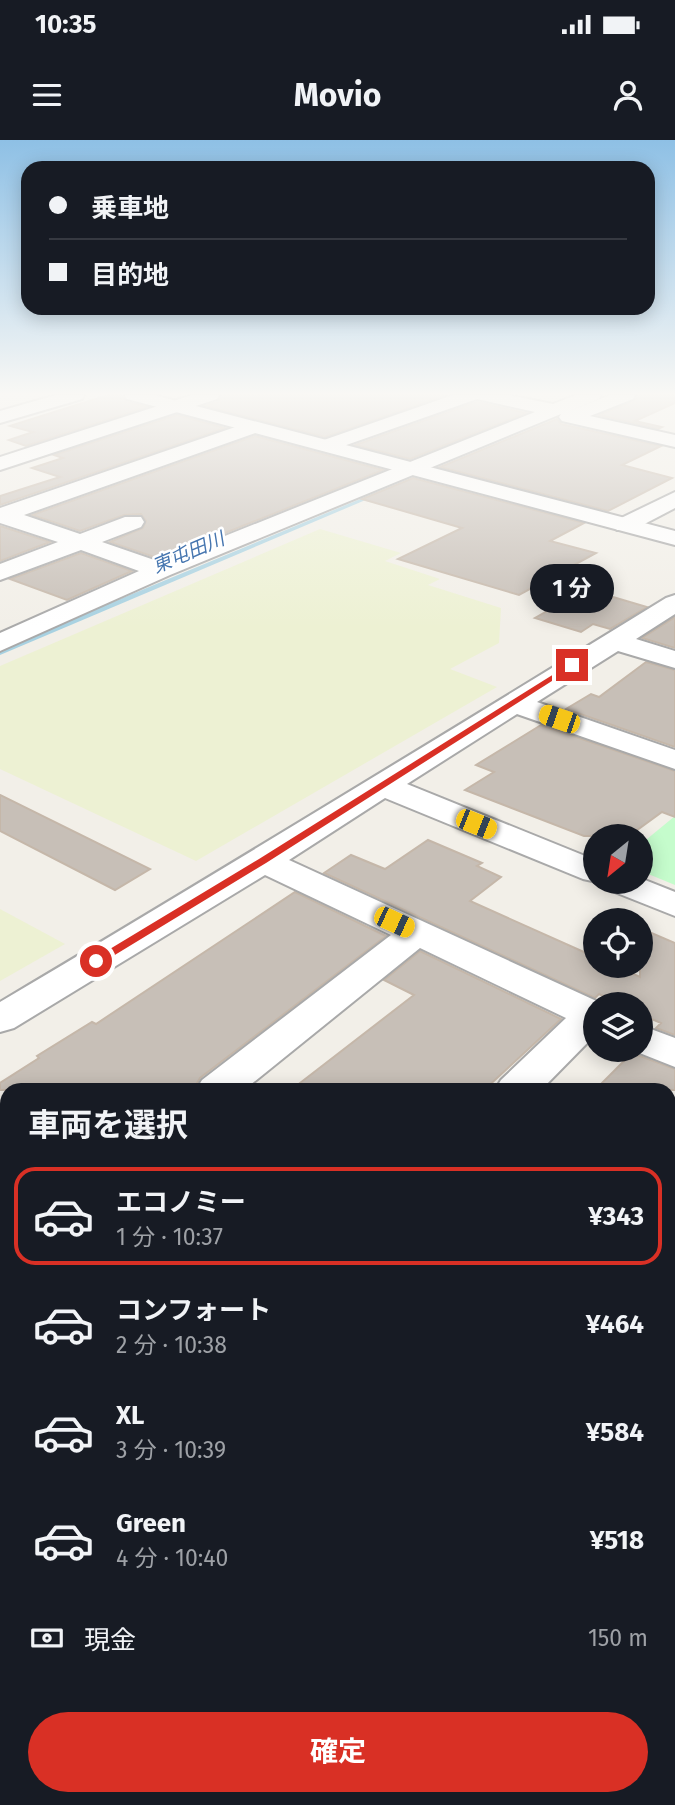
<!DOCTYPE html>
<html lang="ja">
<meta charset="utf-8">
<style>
:root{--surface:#171b24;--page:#20242c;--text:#f1f3f6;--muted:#9ea1a6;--line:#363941;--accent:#d93025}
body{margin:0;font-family:"Fira Sans","Noto Sans JP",sans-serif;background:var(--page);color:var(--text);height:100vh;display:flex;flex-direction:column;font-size:26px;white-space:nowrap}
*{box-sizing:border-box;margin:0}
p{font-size:23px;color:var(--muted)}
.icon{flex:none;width:38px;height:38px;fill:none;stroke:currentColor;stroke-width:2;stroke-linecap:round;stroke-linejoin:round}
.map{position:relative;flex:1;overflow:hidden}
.drawer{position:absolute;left:0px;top:943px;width:676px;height:723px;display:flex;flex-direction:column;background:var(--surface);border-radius:21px 21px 0 0;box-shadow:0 4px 18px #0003}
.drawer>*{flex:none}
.hud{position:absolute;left:21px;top:21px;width:634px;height:154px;border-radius:21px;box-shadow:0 4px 18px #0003;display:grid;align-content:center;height:154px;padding:0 28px;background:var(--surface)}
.needle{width:46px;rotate:210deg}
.buttons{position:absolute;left:583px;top:684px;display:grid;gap:14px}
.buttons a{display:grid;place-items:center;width:70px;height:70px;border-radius:50%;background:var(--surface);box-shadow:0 4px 18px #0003;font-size:35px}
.end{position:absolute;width:32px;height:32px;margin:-16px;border:9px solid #d93025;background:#fff;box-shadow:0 0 0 4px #fff}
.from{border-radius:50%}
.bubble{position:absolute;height:49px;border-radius:24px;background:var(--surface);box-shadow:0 4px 18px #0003;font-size:23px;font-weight:700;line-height:49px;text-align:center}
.car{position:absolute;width:21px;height:42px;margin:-21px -10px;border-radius:9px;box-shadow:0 0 5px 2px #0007;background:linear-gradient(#f5c518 24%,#345 0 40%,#f5c518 0 76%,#345 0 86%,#f5c518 0)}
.hud b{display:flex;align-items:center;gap:24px;height:66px;font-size:26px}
.hud b+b{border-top:2px solid var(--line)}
.hud i{width:18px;height:18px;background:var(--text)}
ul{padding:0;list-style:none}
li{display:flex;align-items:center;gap:21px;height:98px;margin:0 14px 10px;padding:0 14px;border:4px solid transparent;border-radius:21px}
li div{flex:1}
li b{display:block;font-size:26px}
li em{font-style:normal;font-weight:700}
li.on{border-color:var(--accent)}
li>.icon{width:63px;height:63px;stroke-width:1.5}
h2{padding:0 28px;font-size:32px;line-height:84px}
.pay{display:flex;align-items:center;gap:18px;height:77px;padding:0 28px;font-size:26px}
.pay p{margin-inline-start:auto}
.action{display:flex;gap:14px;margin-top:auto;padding:14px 28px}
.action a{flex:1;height:80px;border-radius:42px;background:var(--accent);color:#fff;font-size:28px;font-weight:700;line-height:80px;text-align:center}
.status{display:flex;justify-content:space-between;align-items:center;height:49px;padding:0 35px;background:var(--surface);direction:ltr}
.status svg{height:19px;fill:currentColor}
header{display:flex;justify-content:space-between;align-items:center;height:91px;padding:0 28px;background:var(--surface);font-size:32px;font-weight:700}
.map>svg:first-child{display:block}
.residential{fill:#e0dfde}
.farmland{fill:#edf1d3}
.park{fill:#c5fccc}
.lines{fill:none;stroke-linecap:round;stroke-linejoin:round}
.stream{fill:#a7d1e1;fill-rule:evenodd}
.building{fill:#c7bfb7;stroke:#c5b7a9;stroke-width:2}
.minor-casing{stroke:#a9a9a9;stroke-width:4}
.tertiary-casing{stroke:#a9a9a9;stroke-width:4}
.minor{fill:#fff;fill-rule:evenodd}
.tertiary{fill:#fff;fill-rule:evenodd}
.route{fill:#d93025}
.labels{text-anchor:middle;stroke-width:5;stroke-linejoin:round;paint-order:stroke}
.far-water-label{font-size:19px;font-style:italic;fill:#4575af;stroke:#fff}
</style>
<div class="status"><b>10:35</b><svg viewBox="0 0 49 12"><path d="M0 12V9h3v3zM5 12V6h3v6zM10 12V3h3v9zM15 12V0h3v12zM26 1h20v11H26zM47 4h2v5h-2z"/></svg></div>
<header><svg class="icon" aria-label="menu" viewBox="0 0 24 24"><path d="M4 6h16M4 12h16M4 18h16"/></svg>Movio<svg class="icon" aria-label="person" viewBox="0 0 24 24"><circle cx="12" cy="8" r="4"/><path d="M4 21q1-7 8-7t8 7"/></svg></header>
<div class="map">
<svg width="675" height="1665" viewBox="0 0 675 1665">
<rect width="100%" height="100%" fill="#f2efe8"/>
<path class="residential" d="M0,1429L7,1435V1659H256L262,1665H0Z"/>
<g class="farmland">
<path d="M320,389L401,413L385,421L440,439L428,445L501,468L499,503L450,529L497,547L196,721L0,629V526Z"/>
<path d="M0,769L65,804L0,841Z"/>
</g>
<path class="park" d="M675,676V745L641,731V704Z"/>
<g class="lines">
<path class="stream" d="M377,352L382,353L0,515V509Z"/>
</g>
<g class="building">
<path d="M108,255H122L126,262L147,267L26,306L9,300L33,292L10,286Z"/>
<path d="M222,255H446L325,297L205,266L218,262Z"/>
<path d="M638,255H675V263L635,281L662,287L658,289L599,275L634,261Z"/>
<path d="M477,262L526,273L410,319L355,305Z"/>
<path d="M177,275L225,288L0,365V356L60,337L32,328L63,318L54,315Z"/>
<path d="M557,279L561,284L661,306L622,325L672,338L608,371L440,327Z"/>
<path d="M255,296L383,330L160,419L110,402L143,388L146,381L141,374L124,375L80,391L32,375Z"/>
<path d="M413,338L584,383L550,401L596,413L519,455L398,419L462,388L362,359Z"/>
<path d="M0,386L50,402L0,421Z"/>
<path d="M81,413L132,431L67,460L10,439Z"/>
<path d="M586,449L647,467L610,489L593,484L581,492L535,478Z"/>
<path d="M675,477V508L642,498Z"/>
<path d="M646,522L675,530V607L566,569L591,554L599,557Z"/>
<path d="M541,585L675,631V677L662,672L629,696H584L465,650L494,632L476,625Z"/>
<path d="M0,655L150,729L115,750L0,691Z"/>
<path d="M428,700L482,723L477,726L501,737L470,761L595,817V826H616L640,837V788L675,803V895L656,888L661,883L640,874V864H620L599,854L595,858L324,733L351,715L385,729Z"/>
<path d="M295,752L386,796L200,938L193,950H0V943L39,918L37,916L92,882L96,884Z"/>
<path d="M420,811L561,879L484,950H291L414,855L384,840Z"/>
<path d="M632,913L675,929V950H595Z"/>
</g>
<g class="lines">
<defs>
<g id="minor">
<path d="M56,255H84L82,259L0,283V271Z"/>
<path d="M192,255H219L217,259L0,330V317Z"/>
<path d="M453,255H508L553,264L576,255H601L599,259L569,271L610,255H635L633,259L590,276L675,295V307L562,281L559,277L561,274L170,435L0,511V493L139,431L81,410L0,440V424L58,402L0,383V368L247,283H261L264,287L261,291L24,375L80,394L125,377H141L144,382L141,387L102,402L160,422L535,272L477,259L335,309H321L318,305L321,301Z"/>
<path d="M675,352V368L633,390H617L614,385L617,380Z"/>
<path d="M675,455V474L636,499L675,511V528L618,511L537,562L675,610V629L517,574L407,644L595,720L597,742L583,739L385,658L289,720L603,864H595V895L541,950H495L501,940L566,878L420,808L244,950H196L202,940L391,795L265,735L14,888L0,892V862C224,729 446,593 666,458Z"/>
<path d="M640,738L675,752V776L607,749L601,742H640Z"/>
<path d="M640,885L675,898V927L632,910H640Z"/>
<path d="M7,1099V1139L0,1141V1101Z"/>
<path d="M675,1100V1142L668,1144V1102Z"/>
<path d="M0,1212L7,1214V1260L0,1257Z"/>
<path d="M498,1659H570L573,1665H501Z"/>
</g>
<path id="tertiary" d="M125,255H154L675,391V405L127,259Z"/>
</defs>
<use href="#minor" class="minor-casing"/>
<use href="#tertiary" class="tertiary-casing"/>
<use href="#minor" class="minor"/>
<use href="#tertiary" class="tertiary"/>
</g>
<linearGradient id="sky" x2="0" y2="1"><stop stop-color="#8ec0e5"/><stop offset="0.52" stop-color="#f9f8f5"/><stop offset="1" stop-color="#f9f8f5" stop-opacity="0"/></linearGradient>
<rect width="675" height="488" fill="url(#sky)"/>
<path class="route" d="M570,524L577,525L266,723L100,824L90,821L259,719Z"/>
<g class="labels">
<g class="far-water-label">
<text transform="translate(188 412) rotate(-23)" y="7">東屯田川</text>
</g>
</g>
</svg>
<div class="buttons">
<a><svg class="needle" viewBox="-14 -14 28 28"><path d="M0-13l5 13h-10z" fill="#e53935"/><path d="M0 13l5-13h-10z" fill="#9ea1a6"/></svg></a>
<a><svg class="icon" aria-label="locate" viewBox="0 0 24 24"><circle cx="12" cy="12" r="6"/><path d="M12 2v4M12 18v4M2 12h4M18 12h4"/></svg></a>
<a><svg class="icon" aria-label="layers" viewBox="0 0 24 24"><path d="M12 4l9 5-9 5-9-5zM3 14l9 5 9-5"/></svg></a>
</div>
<i class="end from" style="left:96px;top:821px"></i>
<i class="end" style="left:572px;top:525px"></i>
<div class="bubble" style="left:530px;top:424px;width:84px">1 分</div>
<i class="car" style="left:559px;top:579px;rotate:289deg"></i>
<i class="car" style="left:476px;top:684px;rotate:112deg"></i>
<i class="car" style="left:394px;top:782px;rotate:115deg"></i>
<div class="hud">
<b><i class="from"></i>乗車地</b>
<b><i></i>目的地</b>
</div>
<section class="drawer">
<h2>車両を選択</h2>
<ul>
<li class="on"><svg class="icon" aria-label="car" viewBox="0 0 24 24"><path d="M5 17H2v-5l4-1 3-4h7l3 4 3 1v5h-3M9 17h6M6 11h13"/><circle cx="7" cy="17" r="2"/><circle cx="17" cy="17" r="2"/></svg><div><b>エコノミー</b><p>1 分 · 10:37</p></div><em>¥343</em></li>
<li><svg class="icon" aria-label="car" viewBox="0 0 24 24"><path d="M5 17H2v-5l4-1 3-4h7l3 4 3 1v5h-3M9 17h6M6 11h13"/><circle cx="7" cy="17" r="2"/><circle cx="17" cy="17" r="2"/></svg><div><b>コンフォート</b><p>2 分 · 10:38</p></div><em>¥464</em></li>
<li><svg class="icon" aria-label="car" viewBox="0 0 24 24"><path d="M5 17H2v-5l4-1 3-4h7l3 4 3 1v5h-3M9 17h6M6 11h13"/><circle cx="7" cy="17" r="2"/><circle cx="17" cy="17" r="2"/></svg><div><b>XL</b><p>3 分 · 10:39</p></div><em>¥584</em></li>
<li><svg class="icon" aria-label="car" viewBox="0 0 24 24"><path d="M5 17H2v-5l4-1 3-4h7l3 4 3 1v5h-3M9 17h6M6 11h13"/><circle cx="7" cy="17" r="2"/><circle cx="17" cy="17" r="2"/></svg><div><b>Green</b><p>4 分 · 10:40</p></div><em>¥518</em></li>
</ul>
<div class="pay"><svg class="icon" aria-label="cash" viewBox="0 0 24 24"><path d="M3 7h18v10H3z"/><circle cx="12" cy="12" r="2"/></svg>現金<p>150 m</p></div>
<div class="action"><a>確定</a></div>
</section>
</div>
